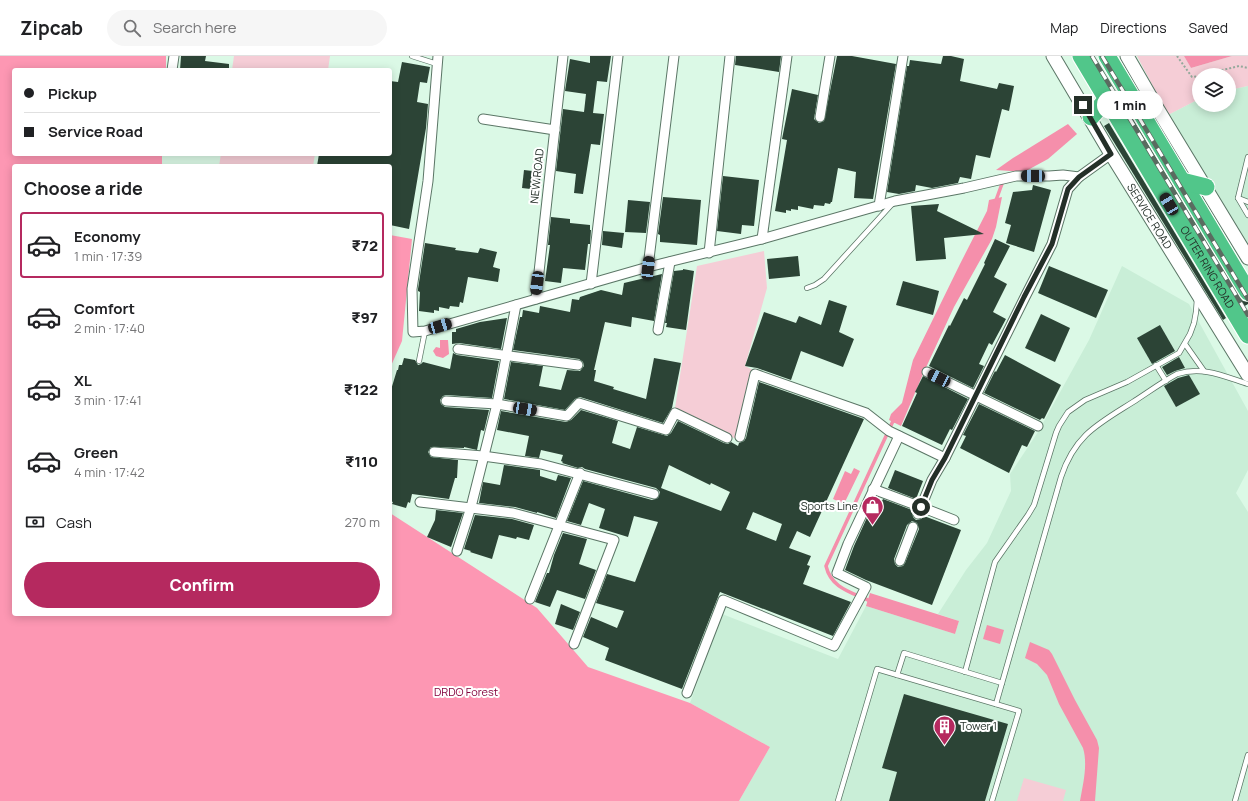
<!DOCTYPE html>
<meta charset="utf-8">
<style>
:root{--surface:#fff;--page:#f6f6f6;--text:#202124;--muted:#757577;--line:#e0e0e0;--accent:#b5295f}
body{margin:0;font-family:Manrope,sans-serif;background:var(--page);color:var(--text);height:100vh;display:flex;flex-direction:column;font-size:15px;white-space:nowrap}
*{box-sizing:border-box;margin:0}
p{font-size:13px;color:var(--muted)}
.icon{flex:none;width:22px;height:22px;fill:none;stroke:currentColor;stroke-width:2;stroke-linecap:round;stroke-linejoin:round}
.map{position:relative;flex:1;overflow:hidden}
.sheet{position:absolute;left:12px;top:108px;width:380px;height:452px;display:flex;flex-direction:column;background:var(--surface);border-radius:4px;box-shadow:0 2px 10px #0003}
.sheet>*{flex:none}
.hud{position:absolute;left:12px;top:12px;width:380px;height:88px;border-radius:4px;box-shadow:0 2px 10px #0003;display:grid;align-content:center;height:88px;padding:0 12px;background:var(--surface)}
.tools{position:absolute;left:1192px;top:12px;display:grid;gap:8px}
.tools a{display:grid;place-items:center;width:44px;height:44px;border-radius:50%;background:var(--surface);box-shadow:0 2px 10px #0003;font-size:20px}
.end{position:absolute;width:18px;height:18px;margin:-9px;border:5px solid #242f28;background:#fff;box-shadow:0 0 0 2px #fff}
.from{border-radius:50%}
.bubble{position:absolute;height:28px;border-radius:14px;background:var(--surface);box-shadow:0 2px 10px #0003;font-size:13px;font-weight:800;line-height:28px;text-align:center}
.car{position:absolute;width:12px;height:24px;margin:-12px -6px;border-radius:5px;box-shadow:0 0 3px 1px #0007;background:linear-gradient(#222 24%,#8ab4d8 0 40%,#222 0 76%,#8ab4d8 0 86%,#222 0)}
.hud b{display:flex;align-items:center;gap:14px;height:38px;font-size:15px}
.hud b+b{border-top:1px solid var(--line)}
.hud i{width:10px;height:10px;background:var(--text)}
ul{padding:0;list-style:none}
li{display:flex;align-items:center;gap:12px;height:66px;margin:0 8px 6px;padding:0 4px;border:2px solid transparent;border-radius:4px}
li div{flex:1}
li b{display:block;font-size:15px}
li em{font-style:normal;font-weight:800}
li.on{border-color:var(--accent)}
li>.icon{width:36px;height:36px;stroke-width:1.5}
h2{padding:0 12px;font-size:18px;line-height:48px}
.pay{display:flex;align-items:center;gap:10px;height:44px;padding:0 12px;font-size:15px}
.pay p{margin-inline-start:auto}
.button{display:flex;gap:8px;margin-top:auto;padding:8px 12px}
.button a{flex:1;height:46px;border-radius:24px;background:var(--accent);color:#fff;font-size:16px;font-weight:800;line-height:46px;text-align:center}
header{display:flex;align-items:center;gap:24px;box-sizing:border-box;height:56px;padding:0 20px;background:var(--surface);border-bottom:1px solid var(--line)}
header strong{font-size:19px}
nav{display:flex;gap:22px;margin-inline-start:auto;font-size:14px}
.search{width:280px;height:36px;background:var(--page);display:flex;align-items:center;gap:10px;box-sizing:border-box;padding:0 14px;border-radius:22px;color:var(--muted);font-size:15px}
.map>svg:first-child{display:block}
.built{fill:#c9eed7}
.green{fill:#f5cdd6}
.forest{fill:#fd97b3}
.water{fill:#f58fab}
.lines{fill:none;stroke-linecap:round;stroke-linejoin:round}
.stream{stroke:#f58fab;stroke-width:3.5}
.building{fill:#2c4436;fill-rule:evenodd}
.lane-casing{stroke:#5b7666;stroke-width:6}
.street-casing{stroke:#5b7666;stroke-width:11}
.secondary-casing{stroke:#5b7666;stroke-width:15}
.highway-casing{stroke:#fff;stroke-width:19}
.path{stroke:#93a99b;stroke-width:2;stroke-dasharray:2 2;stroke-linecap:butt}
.lane{stroke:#fff;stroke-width:4.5}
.street{stroke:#fff;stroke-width:9}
.secondary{stroke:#fff;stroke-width:13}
.highway{stroke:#51c68a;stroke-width:17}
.rail-casing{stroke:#5a6b60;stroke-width:4.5}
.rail{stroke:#fff;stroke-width:3;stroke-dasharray:9;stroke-linecap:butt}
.route{stroke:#242f28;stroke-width:5}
.labels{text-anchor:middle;stroke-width:4;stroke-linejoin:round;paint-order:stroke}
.street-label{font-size:11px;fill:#242f28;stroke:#fff}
.poi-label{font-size:11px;fill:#242f28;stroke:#fff;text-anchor:end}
.park-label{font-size:11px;fill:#84063f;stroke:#fff}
</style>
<header>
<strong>Zipcab</strong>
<div class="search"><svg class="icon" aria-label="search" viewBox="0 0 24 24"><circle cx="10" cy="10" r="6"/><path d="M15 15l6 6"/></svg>Search here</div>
<nav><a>Map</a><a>Directions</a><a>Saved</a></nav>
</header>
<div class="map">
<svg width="1248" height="745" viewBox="0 0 1248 745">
<rect width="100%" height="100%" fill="#dbf9e6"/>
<g class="built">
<path d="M1248,30V187L1168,59L1199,43V49H1229V34Z"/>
<path d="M1122,210L1189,248L1248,355V414L1236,437L1248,456V745H739L770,691L690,647L722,558L838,603L866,550L955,578L959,565L938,558L966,514L987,487L1011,435L1010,418L1038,376L1089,284Z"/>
</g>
<g class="green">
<path d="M234,0H330L328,14H232Z"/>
<path d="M1137,0H1184L1191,12L1232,0H1248V30L1229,34V19H1199V43L1168,59Z"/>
<path d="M221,98H315L313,110H219Z"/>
<path d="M764,195L767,232L745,310L753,314L741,371L736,383L675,352L697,210Z"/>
<path d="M1024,722L1066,734L1063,745H1017Z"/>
</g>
<g class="forest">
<path d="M0,0H166V14H14V98H162V110H14V558H390V457L537,552L588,611L690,647L770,691L739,745H0Z"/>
<path d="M390,179L412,183L402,285L390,312Z"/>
</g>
<g class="water">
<path d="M1184,0H1232L1191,12Z"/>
<path d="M1068,68L1077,78L1048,103L1024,116L996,114L1013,102Z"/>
<path d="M1002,141L996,171L992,183L954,251L923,318L901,370L889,364L891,358L902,347L913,304L960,208L987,155L989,144Z"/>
<path d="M440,284H448L449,298L443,302L436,300L433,295L436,291L440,292Z"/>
<path d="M854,412L860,415L844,448L833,443L845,415L851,418Z"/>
<path d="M870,537L959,565L955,578L866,550Z"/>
<path d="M987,569L1004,574L1000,588L983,583Z"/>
<path d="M1030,586L1049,594L1052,598L1075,644L1097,684L1099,692L1095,745H1080C1083,728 1088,708 1083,692L1059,648L1047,619L1037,608L1025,602Z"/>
</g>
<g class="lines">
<g class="stream">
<path d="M995,147L1003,125"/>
<path d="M870,545C851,536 831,532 826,510L893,365H897"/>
</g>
</g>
<g class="building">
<path d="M181,0H206L205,5L229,8V14H180Z"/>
<path d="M590,0H611L607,26L597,25L593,57L604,58L600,89L591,88L583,138L574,137L576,118L556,115L563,53L584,56L586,38L565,35L570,3L590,7Z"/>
<path d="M736,0H781L779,16L735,9Z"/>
<path d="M837,0H852L896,8L873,143L854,142L856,116L838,112L832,146H831L830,148L825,147L824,150L814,149L813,153L798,150V154L791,153V155L786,154V157L775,155L787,84L782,83L792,33L818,39L814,63L819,67L824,65Z"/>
<path d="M943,0H951L964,3L960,25L997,33L999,27L1014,30L1009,55L1002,53L990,102L976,99L971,123L960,121L958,127L932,132L916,129L915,135L899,138L887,136L907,10H909L910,4L941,8Z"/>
<path d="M402,6L430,11L427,27L420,26L417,46L428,48L426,72L409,173L390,169V110H317L319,98H390V25L398,26Z"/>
<path d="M1128,55L1239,241L1243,245L1248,246V248L1243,251L1126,56Z"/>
<path d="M1109,67L1226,262L1223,264L1104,70Z"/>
<path d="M524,114L541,116L539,134L522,132Z"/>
<path d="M723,120L759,124L754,170L742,169L741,178L717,175Z"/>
<path d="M1033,129L1051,134L1034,196L1006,187L1011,169L1005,167L1013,136L1032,134Z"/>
<path d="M663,141L701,144L697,189L660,186V179L658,178Z"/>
<path d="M628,144L650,146L646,177L625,176Z"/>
<path d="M939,148L937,155L984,178L944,182L946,203L916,205L911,150Z"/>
<path d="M551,161L570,163V167L590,169V174H591L590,188H588L585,214L563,212L561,227L545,225L550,189H548Z"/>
<path d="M603,175L624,177L622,192L602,189Z"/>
<path d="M995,183L1010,190L994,221L1007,228L993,256L1006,263L992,289L989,287L979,308L984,310L973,332L929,310L949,269L950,270L964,242L967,244L985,208L984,207Z"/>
<path d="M425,187L456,192L455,194L478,197L480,192L497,196L493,211L500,213L498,226L468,221L463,247L460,246L459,251L450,250L449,253L439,251V255L434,254V257L419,255L420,236L418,235V233Z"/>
<path d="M798,200L800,220L769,223L767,203Z"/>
<path d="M1049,210L1108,234L1096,262L1038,237Z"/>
<path d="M683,213L694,215L686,274L666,271L667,267H665L674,215L683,214Z"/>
<path d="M662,218L654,265L632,261L631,271L605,266L594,314H596L594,325L614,331L613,333L646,343L654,302L681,307L672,352L663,367L580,341L575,343L565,354L504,343L511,306L543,310L539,330L561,334L567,314L580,315L584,310L583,306L579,303L513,294L520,261H522L523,254L539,257L540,250L570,256L572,243L579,244L580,241L601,234L622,239L624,227Z"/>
<path d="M903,225L939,235L933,259L896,249Z"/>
<path d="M829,244L847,250L839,276L854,283L843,311L801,295L791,324L757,312L745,310L764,256L796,267L799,260L821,269Z"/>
<path d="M1041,258L1070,272L1055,306L1025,292Z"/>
<path d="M507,262L501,293L459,287L452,288V276H456V273L480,266Z"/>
<path d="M1160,269L1175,295L1152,308L1137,282Z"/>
<path d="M453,297L457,299L499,305L492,342L446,339L443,340L440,344L441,348L445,351L489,354L484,375L481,374L477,394L464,391V392L431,391L428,396L431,401L458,404L457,422H455L449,443L412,438L410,447L408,446L406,452L392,448L393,446L390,445V337L397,314H398L399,309H402L404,302L415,304L418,309L421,308L423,306L450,313Z"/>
<path d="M1005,299L1061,329L1044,363L1042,362L1040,364L984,337L995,315L996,316Z"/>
<path d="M1179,301L1185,312L1175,315L1167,319L1162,311Z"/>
<path d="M1189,319L1200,338L1176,351L1164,330L1178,322Z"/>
<path d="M923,320L968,343L952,374L950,373L942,389L902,370L917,337L915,336Z"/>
<path d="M759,326L864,363L810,481L797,475L789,492L811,500L807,509L810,510L803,528L851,546L833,580L720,536L682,633L605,604L609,592L583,581L591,561L617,572L624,555L596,547L607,518L635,526L658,466L634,460L628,481L599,472L605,453L589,447L581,469L567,465L583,425L652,444L658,442L660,436L656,432L585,413L582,411L578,412L562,407L563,406L561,405L563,399L541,394L539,402L525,400L529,380L497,374L501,355L566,366L571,364L581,354L618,365L612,387L630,393L637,371L667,380L671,377L678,365L724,387L728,388L731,386L738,390L739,387L744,385L746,382ZM669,409L710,429L711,427L730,436L721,455L661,432ZM753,456L782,468L776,485L746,473Z"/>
<path d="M979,348L1035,375L1027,391L1022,389L1009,417L960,392L966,380L963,379Z"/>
<path d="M504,409L540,414V420L556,425L558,419L571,422L556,462L537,456V457L515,451L479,447L483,426L500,429Z"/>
<path d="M895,414L923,425L916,443L888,432Z"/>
<path d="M876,442L882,445L883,443L912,454L913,461L916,464L921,463L924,460L961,474L932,549L866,524L845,514L854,490ZM912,465L917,467L919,473L905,507L903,510L898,511L895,508L894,503L907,469Z"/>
<path d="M436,454L463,457L451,491L427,481L435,464Z"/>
<path d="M475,459L512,463L534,469L529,484L517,481L516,483L499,479L492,503L470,496L471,495L464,493Z"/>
<path d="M563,477L587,483L579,508L596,514L585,543L557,534L550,551L535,546L547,517H549L554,499Z"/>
<path d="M561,548L580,556L573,574L555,568Z"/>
<path d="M904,638L1008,668L985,745H889L897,716L882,712Z"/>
</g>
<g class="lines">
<defs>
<g id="lane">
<path d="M412,0L437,8"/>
<path d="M1248,101L1238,142L1248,159"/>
<path d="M1238,142L1248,146"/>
<path d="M807,232L815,229L824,223L893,147"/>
<path d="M1185,288L1204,315"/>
<path d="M419,305L425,275"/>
<path d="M1156,309L1166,325"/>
<path d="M965,616L995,506L1028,459L1034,449L1056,377L1059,370L1068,356L1085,344L1127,326L1179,297L1190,278L1194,267L1196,256L1197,243"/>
<path d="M897,619L904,597L1002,627"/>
<path d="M996,648L1061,421C1075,379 1098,368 1133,346C1147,337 1162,326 1177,318C1203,310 1223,320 1248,328"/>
<path d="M838,745L877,613L1019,655L992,745"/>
<path d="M1235,745L1248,699"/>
</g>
<g id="street">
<path d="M438,0L428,125L412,233L413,276L425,275L648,211L762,183L895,145L964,132L1016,120H1049L1063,119L1079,121"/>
<path d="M172,14L174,0"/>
<path d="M820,61L830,0"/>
<path d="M483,63L555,74"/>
<path d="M879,150L903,0"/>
<path d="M762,183L787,0"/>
<path d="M709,197L730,0"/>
<path d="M648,211L674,0"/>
<path d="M591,228L618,0"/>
<path d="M536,243L563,0"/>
<path d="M658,274L670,206"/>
<path d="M458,293L578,309"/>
<path d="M927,316L1038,370"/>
<path d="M446,345L497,348L567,360L579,347L666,374L675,357L727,382"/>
<path d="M740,381L755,318L866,357L889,375L945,402"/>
<path d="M434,396L483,400L541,408L654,438"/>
<path d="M873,433L921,451L918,458"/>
<path d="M420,446L513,457L614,484L574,588"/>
<path d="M954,464L921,451L932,424L945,402L1025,241L1052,188L1068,133L1079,121L1111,98"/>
<path d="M457,495L471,451L497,348L516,249"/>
<path d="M900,505L913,471"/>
<path d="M530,543L580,417"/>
<path d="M687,637L723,544L834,590L866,531L837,517L848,488L899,380"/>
</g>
<g id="secondary">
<path id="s1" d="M1053,0L1111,98L1248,319"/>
<path d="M1127,0L1157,52L1248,202"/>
</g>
<g id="highway">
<path id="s2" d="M1081,0L1248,279"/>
<path d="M1107,0L1248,236"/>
<path d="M1091,61L1106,44"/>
<path d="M1182,125L1206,131"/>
</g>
</defs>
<use href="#lane" class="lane-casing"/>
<use href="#street" class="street-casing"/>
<use href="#secondary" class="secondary-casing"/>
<use href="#highway" class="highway-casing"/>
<g class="path">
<path d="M1177,0L1192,21L1199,20"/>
<path d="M1202,19L1239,10L1248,12"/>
</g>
<use href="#lane" class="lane"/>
<use href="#street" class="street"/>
<use href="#secondary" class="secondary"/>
<use href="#highway" class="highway"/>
<defs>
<g id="rail">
<path d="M1092,0L1248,259"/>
<path d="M1102,0L1248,243"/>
</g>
</defs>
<use href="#rail" class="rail-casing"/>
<use href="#rail" class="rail"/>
</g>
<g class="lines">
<path class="route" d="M921,451L932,424L945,402L1024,241L1052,188L1068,133L1079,121L1111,98L1083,49"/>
</g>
<defs>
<symbol id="shop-pin" viewBox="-11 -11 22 30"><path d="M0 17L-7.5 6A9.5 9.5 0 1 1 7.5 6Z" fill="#b5295f" stroke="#fff"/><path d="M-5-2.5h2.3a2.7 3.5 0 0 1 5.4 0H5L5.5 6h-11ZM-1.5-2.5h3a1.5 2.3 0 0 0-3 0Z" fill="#fff"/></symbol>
<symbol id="building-pin" viewBox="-11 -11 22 30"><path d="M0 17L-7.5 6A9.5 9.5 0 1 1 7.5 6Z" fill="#b5295f" stroke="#fff"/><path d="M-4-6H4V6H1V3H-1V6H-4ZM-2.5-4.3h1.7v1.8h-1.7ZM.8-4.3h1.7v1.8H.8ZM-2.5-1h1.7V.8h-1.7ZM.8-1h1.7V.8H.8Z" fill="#fff"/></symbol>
</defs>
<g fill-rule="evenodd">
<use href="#shop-pin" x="860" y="438" width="25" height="34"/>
<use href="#building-pin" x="932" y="658" width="25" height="34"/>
</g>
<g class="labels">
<g class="street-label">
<text transform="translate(537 120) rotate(-84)" y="4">NEW ROAD</text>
<text dy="4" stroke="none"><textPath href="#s1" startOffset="187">SERVICE ROAD</textPath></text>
<text dy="4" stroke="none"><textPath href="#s2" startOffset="246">OUTER RING ROAD</textPath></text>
</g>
<g class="poi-label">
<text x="858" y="454">Sports Line</text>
<text x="960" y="674" text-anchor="start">Tower 1</text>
</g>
<g class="park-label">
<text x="466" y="640">DRDO Forest</text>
</g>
</g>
</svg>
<div class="tools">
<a><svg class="icon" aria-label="layers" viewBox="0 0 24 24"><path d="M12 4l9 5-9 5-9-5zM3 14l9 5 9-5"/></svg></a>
</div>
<i class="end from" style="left:921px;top:451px"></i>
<i class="end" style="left:1083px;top:49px"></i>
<div class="bubble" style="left:1097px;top:35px;width:66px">1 min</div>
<i class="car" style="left:1033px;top:120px;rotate:271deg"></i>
<i class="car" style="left:1169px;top:148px;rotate:329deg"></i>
<i class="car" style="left:648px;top:212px;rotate:7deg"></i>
<i class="car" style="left:537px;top:227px;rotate:187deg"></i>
<i class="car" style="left:440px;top:270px;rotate:74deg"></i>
<i class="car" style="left:939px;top:322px;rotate:296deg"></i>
<i class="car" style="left:525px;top:353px;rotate:100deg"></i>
<div class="hud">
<b><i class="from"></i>Pickup</b>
<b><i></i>Service Road</b>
</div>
<section class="sheet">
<h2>Choose a ride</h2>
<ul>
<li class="on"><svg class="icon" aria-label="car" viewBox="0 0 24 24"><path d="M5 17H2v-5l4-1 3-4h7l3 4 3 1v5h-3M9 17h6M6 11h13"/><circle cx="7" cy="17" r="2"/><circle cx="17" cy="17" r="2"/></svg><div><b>Economy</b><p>1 min · 17:39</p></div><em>₹72</em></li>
<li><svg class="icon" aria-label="car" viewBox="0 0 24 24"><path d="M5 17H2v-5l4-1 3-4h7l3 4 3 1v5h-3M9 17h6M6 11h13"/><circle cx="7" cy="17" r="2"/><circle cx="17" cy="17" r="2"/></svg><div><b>Comfort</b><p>2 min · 17:40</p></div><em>₹97</em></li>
<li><svg class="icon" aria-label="car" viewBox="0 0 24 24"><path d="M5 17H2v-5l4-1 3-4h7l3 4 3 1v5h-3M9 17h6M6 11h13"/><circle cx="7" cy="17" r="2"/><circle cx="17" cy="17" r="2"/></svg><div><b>XL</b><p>3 min · 17:41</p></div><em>₹122</em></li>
<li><svg class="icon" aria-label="car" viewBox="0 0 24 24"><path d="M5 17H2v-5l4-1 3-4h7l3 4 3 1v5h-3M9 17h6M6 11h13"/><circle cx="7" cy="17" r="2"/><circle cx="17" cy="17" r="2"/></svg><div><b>Green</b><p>4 min · 17:42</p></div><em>₹110</em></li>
</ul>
<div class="pay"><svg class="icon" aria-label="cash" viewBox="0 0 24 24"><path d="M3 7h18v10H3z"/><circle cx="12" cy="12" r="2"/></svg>Cash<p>270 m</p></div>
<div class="button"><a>Confirm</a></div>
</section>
</div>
